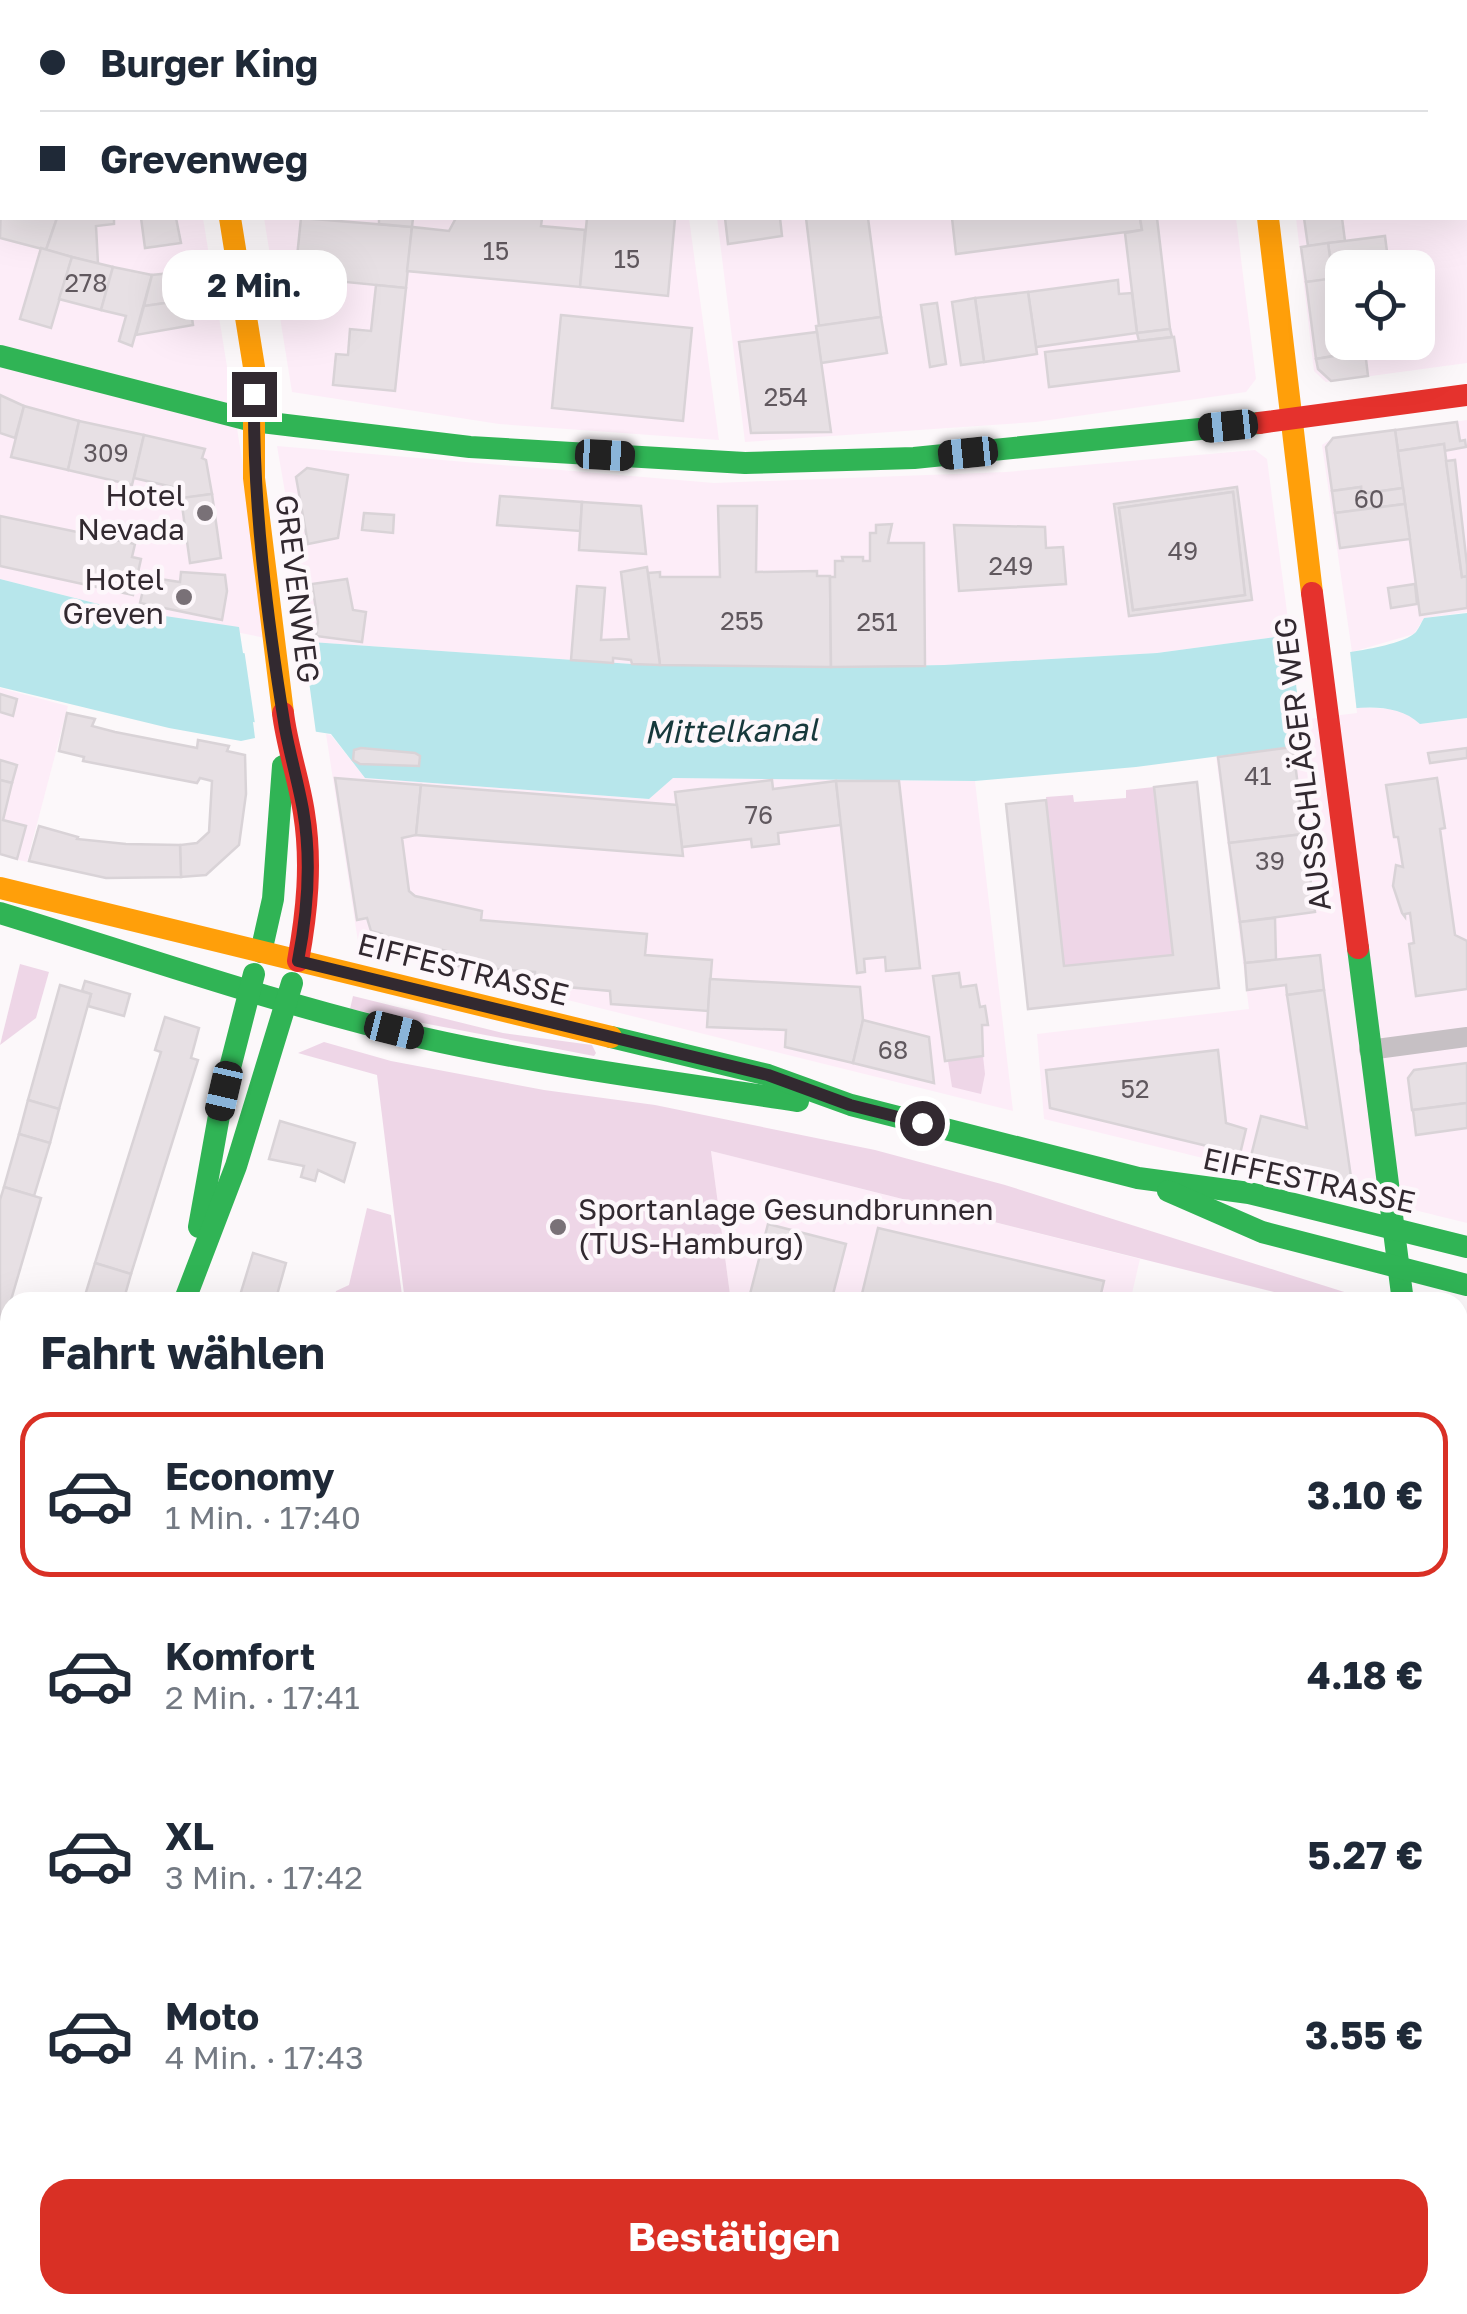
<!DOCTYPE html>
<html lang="de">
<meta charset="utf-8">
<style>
:root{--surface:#fff;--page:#f2f2f3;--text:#1f2937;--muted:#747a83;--line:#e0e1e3;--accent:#d93025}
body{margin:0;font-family:"Golos Text",sans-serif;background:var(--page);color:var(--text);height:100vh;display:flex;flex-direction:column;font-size:38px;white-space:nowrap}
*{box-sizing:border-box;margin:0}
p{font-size:32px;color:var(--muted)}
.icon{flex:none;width:55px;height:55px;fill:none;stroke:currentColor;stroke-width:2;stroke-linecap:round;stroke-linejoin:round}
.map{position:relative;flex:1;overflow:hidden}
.side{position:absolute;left:0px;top:1292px;width:1468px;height:1022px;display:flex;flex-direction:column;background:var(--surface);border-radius:30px 30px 0 0;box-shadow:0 10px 40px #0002}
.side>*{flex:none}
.banner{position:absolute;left:0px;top:0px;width:1468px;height:220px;box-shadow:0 10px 40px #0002;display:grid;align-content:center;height:220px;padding:0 40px;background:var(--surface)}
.buttons{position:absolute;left:1325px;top:250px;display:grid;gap:20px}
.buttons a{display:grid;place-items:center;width:110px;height:110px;border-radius:20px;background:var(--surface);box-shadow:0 10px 40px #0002;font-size:50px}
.end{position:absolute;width:45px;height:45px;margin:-22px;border:12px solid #322930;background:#fff;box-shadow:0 0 0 5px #fff}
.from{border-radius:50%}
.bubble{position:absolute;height:70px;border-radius:30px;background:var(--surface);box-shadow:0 10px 40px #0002;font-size:32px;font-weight:700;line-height:70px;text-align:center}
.car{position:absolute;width:30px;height:60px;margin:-30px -15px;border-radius:12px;box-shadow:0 0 8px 2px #0007;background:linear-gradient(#222 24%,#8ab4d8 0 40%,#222 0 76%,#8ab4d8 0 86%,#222 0)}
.banner b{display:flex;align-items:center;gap:35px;height:95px;font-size:38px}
.banner b+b{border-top:2px solid var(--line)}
.banner i{width:25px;height:25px;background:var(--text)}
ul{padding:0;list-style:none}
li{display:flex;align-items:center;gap:30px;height:165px;margin:0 20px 15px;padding:0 20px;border:5px solid transparent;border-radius:30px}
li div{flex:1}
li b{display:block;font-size:38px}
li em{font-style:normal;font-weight:700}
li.current{border-color:var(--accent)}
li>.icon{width:90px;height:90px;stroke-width:1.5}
h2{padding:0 40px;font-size:45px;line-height:120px}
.action{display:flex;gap:20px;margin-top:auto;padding:20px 40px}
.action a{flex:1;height:115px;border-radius:30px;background:var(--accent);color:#fff;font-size:40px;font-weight:700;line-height:115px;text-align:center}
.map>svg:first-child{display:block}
.built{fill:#fdedf8;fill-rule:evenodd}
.green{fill:#eed6e7}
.water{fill:#b7e6eb}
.pier{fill:#fcf8fa}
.building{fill:#e7e0e4;stroke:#d9d3d7;stroke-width:2.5;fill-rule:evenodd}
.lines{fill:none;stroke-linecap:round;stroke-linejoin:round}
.street{stroke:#c6c0c4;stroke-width:20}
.fast{stroke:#30b455;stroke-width:22}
.slow{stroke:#ff9f0a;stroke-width:22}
.jam{stroke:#e5322d;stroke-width:22}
.route{stroke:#322930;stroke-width:12}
.poi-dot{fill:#797177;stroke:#fdf7fb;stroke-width:4}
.labels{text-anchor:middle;stroke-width:9;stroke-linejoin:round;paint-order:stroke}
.number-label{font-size:25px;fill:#60585e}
.poi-label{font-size:30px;fill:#322930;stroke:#fdf7fb;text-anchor:end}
.street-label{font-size:30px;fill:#322930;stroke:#fdf7fb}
.water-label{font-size:32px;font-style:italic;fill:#16383b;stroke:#fdf7fb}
</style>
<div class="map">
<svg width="1467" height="2314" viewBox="0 0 1467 2314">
<rect width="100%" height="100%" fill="#fcf8fa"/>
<g class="built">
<path d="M0,0H168V2H2V218H203L271,639L118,609L0,579Z"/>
<path d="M225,0H1201L1202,2H225Z"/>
<path d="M1270,0H1467V363L1326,382L1314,371L1296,218H1465V2ZM1342,268H1418V342H1342Z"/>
<path d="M264,218H689L719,440L499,424L292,392Z"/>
<path d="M717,218H1236L1256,379L1246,392L1036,422L745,442Z"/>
<path d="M1467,420V612L1424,618L1414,634L1352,652L1322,445L1333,438Z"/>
<path d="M277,446L714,483L1006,472L1255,450L1267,459L1290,635L1157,653L944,665L831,667L632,664L311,642Z"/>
<path d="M0,688L68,706L27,862L0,855Z"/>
<path d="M1361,707L1406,710L1421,724L1467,718V1223L1044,1119L1037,1034L1249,1009L1216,757L1292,747L1300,716Z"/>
<path d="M326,734L331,735L365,778L648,799L673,778L975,781L1013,1111L359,948Z"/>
<path d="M711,1151L1140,1259L1130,1302H731Z"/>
<path d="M1458,1343L1467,1344V1491L1458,1420Z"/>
<path d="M61,2305H380V2314H60Z"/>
</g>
<g class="green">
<path d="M1154,787L1173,955L1064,966L1046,797L1073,795L1074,802L1126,798V790Z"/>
<path d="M20,964L49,972L36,1018L0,1045Z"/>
<path d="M353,996L503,1033L592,1045L596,1053L594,1056L350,1009Z"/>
<path d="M324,1042L391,1061L544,1090L655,1105L875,1150L1005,1185L1376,1302H1314L711,1151L731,1302H405L377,1075L298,1053Z"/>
<path d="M983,1056L985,1074L981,1094L952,1087L948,1061Z"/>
<path d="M367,1208L391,1215L403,1302H333L336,1291L349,1285Z"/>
</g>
<path class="water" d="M0,579L118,609L239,627L243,653L307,664L304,642H311L632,664L831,667L944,665L1157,653L1290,635L1293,659C1319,656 1400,649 1416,632C1419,628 1421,623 1424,618L1467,613V718L1420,724C1390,696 1339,711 1300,716L1304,745L1136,767L975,781L673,778L649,799L365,778L331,734L253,722L255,738L241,741L169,728L0,687Z"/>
<g class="pier">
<path d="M243,642L246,643L247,649L302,658L301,652H305L316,733L255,724Z"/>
<path d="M1350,651L1357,713L1300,720L1293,657Z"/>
</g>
<g class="building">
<path d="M1293,0H1467V34L1465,2Z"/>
<path d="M1,200L2,218H57L46,250L0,238Z"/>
<path d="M57,218H114V224L96,226L98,264L46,250Z"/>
<path d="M141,218H176L181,243L145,248Z"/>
<path d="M301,218L412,227L406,288L295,277Z"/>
<path d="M379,218H413L412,227L379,224Z"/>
<path d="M456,218H542L541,226L585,230L580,287L407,271L412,227L449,231Z"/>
<path d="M587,218H675L668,296L580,287Z"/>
<path d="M725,218H780L782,236L728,244Z"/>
<path d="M806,218H868L881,317L819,326Z"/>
<path d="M952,218H1140L1142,230L956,254Z"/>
<path d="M1140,218H1157L1170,329L1137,333L1125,233L1142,230Z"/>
<path d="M1304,218H1342L1345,241L1308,246Z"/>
<path d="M1385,236L1389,268H1342V277L1333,278L1328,243Z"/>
<path d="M1328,243L1333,279L1306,282L1301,247Z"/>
<path d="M41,248L72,257L51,328L20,319Z"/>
<path d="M72,257L113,267L101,310L59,299Z"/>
<path d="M113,267L152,275L132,346L119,341L126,316L101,310Z"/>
<path d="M210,269L215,296L144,306L152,275Z"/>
<path d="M1342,277V342H1353L1354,352L1316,359L1306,282Z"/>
<path d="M1118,280L1119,294L1132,293L1137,333L1036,347L1028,292Z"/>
<path d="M376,285L406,288L395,391L333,385L336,354L348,355L350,329L371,331Z"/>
<path d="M1028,292L1037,354L984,362L975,298Z"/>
<path d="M215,296L218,314L192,318L193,325L136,335L144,306Z"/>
<path d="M975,298L984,362L961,365L952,302Z"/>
<path d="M937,303L946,364L930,367L921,305Z"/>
<path d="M561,315L692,328L683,421L552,408Z"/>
<path d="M881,317L887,353L821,363L816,326Z"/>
<path d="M1170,329L1172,337L1139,341L1137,333Z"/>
<path d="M817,332L831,432L751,433L739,342Z"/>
<path d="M1174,337L1179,371L1049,387L1045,352Z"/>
<path d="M1365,351L1368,376L1331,381L1318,369L1316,359Z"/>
<path d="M0,395L24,406L15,438L0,433Z"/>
<path d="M24,406L79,421L68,470L11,457Z"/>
<path d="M79,421L144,435L132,485L68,470Z"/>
<path d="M1457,422L1460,441L1465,440L1466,447L1444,451V444L1398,451L1395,430Z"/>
<path d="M1395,430L1403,488L1361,494V487L1332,491L1326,447L1333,438Z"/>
<path d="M144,435L205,449L202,458L206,460L212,494L178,499L177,488L134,478Z"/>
<path d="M1444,444L1462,577L1467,576V608L1420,615L1398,451Z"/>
<path d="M1455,460L1467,565V576L1462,577L1446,461Z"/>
<path d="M307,468L348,475L338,538L308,544L296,477Z"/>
<path d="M1237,487L1252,600L1129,616L1114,504ZM1233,492L1245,595L1133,610L1119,508Z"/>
<path d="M1361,487V494L1403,488L1405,504L1335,513L1332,491Z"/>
<path d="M1233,492L1245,595L1133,610L1119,508Z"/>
<path d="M212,494L221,558L190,563L181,498Z"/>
<path d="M500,496L582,502L580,531L497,525Z"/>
<path d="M582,502L641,506L646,554L579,550Z"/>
<path d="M1405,504L1410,539L1340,548L1335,513Z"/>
<path d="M718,506H757L756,572L817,571V576H830L831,667L660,665L648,573L660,572V577H720Z"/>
<path d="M364,513L394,515L393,533L362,530Z"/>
<path d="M0,516L135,544L132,557L141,559L133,595L0,566Z"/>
<path d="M892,524L888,543H924L925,666L831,667L830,577H835V561H843L842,557H863V561H870V533H876V525Z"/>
<path d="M954,525L1045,527L1046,548L1063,547L1066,584L959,591Z"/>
<path d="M647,567L660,665L632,664L631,660L613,658V663L571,660L577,586L605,588L601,640L629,639L621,572Z"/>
<path d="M181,572L225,575L227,591L222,620L140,603L146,577L180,582Z"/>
<path d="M347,579L353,610L366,612L362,642L316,636L318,622L312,584Z"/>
<path d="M1415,584L1417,604L1391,608L1388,588Z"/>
<path d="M0,694L17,699L13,716L0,712Z"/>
<path d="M67,713L95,719L92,726L115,732L197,748L198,740L229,746L227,751L245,755L246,794L239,845L206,875L181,877L180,845L197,843L209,832L212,781L200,778L197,783L83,761L84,757L59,751Z"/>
<path d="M1293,747L1304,834L1229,843L1218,757Z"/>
<path d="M361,748L415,753L420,756L419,766L360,764L353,760L354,750Z"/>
<path d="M1467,748V758L1430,763L1428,753Z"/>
<path d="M0,760L17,765L12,783L0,780Z"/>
<path d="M335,778L421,785L416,835L402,838L409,891L415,896L482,911L481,920L647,934L645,955L712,960L708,1011L611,1004L610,991L534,984L535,972L457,966L458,954L443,950L441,959L382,945V934L371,931L367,918L357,920Z"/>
<path d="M1437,778L1445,828L1440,829L1455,935L1467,941V989L1416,996L1409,944L1414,943L1410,913L1405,914V917L1402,913L1393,886L1396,865L1403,867L1398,837H1394L1386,785Z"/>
<path d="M0,780L12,783L3,820L26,826L17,859L0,854Z"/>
<path d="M772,780L773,789L836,781L841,825L778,833L779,844L752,847L751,839L682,847L675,792Z"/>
<path d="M836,781H899L920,968L886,971L885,957L864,959L865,972L857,973Z"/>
<path d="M1197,782L1219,988L1028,1009L1006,804L1046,800L1064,966L1173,955L1154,787Z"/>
<path d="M421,785L677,805L683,856L416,835Z"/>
<path d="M39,826L78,837L77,839L126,844L180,845L181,877L106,878L29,861Z"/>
<path d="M1304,834L1315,912L1240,922L1229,843Z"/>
<path d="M1275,918L1276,960L1245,963L1240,922Z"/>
<path d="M1320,955L1324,990L1287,995L1286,985L1247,990L1245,963Z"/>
<path d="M959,973L961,987L976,985L980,1007L985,1006L988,1025H982L983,1056L945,1061L933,976Z"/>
<path d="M710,979L860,987L863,1020L853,1063L785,1047L786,1030L707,1027Z"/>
<path d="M85,981L130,994L124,1016L88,1006L91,994L82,991Z"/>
<path d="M60,985L91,994L59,1109L28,1100Z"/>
<path d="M1324,990L1351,1177L1344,1184L1250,1160L1261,1116L1307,1128L1287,995Z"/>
<path d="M165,1017L199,1028L191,1058L198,1060L131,1274L95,1263L161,1052L155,1050Z"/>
<path d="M863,1020L929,1037L934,1083L853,1063Z"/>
<path d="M1218,1050L1226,1123L1246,1129L1240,1154L1050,1108L1046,1070Z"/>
<path d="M1467,1063V1103L1412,1110L1408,1078L1414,1070Z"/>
<path d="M28,1100L59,1109L50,1143L19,1134Z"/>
<path d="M1467,1103V1128L1416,1135L1413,1110Z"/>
<path d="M280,1121L355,1143L344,1182L318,1170L315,1181L301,1177L304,1166L269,1159Z"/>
<path d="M19,1134L50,1143L34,1196L4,1187Z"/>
<path d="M4,1187L41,1198L6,1317L10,1319V1362L0,1359V1200Z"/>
<path d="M768,1224L846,1244L831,1302H748Z"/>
<path d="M878,1228L1104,1281L1099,1302H860Z"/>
<path d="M253,1253L286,1263L275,1302H238Z"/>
<path d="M95,1263L131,1274L123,1302H83Z"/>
<path d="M4,1538L10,1539V1614L0,1613V1563Z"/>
<path d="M2,1613L10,1614V1647L4,1676L0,1675Z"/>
<rect x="1458" y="2196" width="9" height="38"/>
<rect x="240" y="2305" width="33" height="9"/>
<path d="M321,2305H371V2314H322Z"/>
<rect x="432" y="2305" width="33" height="9"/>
<rect x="518" y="2305" width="32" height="9"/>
<path d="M619,2305H654L655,2314H619Z"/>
<path d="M753,2305H818L796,2308V2314H758Z"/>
<path d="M876,2305H911L912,2314H877Z"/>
</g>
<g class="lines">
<g class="street">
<path d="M2,0L15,2"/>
<path d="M1369,1050L1467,1037"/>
<path d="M0,1477L10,1480"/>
<path d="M498,2305V2314"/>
<path d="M955,2305L956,2314"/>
<path d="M1114,2305L1169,2314"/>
</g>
<g class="fast">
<path d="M195,0L196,2"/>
<path d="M0,356L253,421L470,447L745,463L914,458L1259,423"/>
<path d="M0,913C140,956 280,1005 423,1038C547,1066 673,1082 798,1101"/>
<path d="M1358,948L1403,1302"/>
<path d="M261,952L273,899L283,766"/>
<path d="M611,1037L768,1075L851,1105L1138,1178L1249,1193L1467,1247"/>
<path d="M1168,1191L1262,1232L1467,1285"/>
<path d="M199,1227L222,1099L254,974"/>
<path d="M184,1302L236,1166L292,983"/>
<path d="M0,1921L10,1865"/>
<path d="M1458,1928L1467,1913"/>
<path d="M31,2305V2314"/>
</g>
<g class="slow">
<path d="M1240,0L1241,2"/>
<path d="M230,218L254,367V478L283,713"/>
<path d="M1268,218L1312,593"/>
<path d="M0,888L611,1037"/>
<path d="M1458,1727L1467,1812"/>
<path d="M0,1820L10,1799"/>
<path d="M0,1840L10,1842"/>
<path d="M1458,2020L1467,2036"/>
</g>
<g class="jam">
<path d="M1259,423L1467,395"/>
<path d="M1312,593L1358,948"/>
<path d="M283,713C287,747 299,779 304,813C312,863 307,912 298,961"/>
<path d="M0,1961L10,1979"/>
</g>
</g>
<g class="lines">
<path class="route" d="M254,394C253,505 267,618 285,728C290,755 298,782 303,810C312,861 308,910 298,961L768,1075L850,1105L922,1123"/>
</g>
<g class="poi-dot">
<circle cx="205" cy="513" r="10"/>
<circle cx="184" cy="597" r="10"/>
<circle cx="558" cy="1227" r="10"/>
</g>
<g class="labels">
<g class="number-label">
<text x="496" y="260">15</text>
<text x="627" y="268">15</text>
<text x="86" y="292">278</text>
<text x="786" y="406">254</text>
<text x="106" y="462">309</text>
<text x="1369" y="508">60</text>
<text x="1183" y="560">49</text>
<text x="1011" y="575">249</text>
<text x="742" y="630">255</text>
<text x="877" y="631">251</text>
<text x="1258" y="785">41</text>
<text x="759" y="824">76</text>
<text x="1270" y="870">39</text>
<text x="893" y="1059">68</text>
<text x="1135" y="1098">52</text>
</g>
<g class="poi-label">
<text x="185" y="506">Hotel<tspan x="185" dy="34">Nevada</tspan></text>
<text x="164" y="590">Hotel<tspan x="164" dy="34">Greven</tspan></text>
<text x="578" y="1220" text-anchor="start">Sportanlage Gesundbrunnen<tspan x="578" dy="34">(TUS-Hamburg)</tspan></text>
</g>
<g class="street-label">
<text transform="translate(297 589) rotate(83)" y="10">GREVENWEG</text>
<text transform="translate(1303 764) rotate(-97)" y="10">AUSSCHLÄGER WEG</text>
<text transform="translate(463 970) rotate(14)" y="10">EIFFESTRASSE</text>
<text transform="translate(1309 1181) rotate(12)" y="10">EIFFESTRASSE</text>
</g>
<g class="water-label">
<text transform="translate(731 731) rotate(-1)" y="11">Mittelkanal</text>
</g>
</g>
</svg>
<div class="buttons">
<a><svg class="icon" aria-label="locate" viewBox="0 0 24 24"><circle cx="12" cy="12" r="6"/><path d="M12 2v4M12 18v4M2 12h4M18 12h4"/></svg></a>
</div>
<i class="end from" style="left:922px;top:1123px"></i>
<i class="end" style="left:254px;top:394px"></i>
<div class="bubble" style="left:162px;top:250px;width:185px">2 Min.</div>
<i class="car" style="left:1228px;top:426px;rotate:264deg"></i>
<i class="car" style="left:968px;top:453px;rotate:264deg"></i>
<i class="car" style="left:605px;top:455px;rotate:93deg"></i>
<i class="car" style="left:394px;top:1030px;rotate:104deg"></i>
<i class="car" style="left:224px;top:1091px;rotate:193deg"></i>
<div class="banner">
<b><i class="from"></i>Burger King</b>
<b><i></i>Grevenweg</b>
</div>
<section class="side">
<h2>Fahrt wählen</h2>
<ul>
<li class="current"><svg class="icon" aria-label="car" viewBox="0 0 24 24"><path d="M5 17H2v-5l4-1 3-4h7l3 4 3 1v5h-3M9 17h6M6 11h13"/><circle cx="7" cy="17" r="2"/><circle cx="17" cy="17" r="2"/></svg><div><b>Economy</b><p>1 Min. · 17:40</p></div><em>3.10 €</em></li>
<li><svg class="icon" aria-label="car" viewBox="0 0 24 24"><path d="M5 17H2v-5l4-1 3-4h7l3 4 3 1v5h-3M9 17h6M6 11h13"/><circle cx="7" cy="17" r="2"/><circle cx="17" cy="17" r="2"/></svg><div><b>Komfort</b><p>2 Min. · 17:41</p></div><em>4.18 €</em></li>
<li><svg class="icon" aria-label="car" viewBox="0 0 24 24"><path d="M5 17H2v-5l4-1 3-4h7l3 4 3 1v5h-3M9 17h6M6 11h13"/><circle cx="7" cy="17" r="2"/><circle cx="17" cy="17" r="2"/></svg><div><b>XL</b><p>3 Min. · 17:42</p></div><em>5.27 €</em></li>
<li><svg class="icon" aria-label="car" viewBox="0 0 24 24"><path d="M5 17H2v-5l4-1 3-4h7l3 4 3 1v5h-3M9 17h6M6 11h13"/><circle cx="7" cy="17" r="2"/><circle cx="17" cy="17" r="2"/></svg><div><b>Moto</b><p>4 Min. · 17:43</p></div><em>3.55 €</em></li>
</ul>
<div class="action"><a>Bestätigen</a></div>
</section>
</div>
